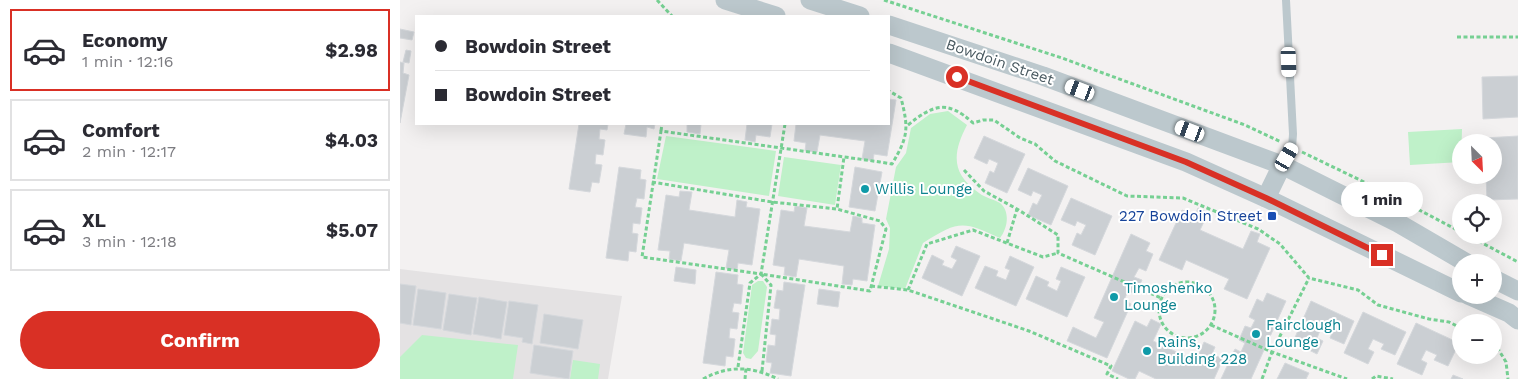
<!DOCTYPE html>
<meta charset="utf-8">
<style>
:root{--surface:#fff;--page:#f7f7f7;--text:#2b2b33;--muted:#7c7c81;--line:#e1e1e2;--accent:#d93025}
body{margin:0;font-family:"Work Sans",sans-serif;background:var(--page);color:var(--text);height:100vh;display:flex;flex-direction:column;font-size:19px;white-space:nowrap}
*{box-sizing:border-box;margin:0}
p{font-size:16px;color:var(--muted)}
.icon{flex:none;width:28px;height:28px;fill:none;stroke:currentColor;stroke-width:2;stroke-linecap:round;stroke-linejoin:round}
.map{position:relative;flex:1;overflow:hidden}
.drawer{display:flex;flex-direction:column;background:var(--surface);width:400px}
.drawer>*{flex:none}
.banner{position:absolute;left:15px;top:15px;width:475px;height:110px;border-radius:0px;box-shadow:0 5px 20px #0002;display:grid;align-content:center;height:110px;padding:0 20px;background:var(--surface)}
.needle{width:32px;rotate:156deg}
.buttons{position:absolute;left:1052px;top:134px;display:grid;gap:10px}
.buttons a{display:grid;place-items:center;width:50px;height:50px;border-radius:50%;background:var(--surface);box-shadow:0 5px 20px #0002;font-size:25px}
.end{position:absolute;width:22px;height:22px;margin:-11px;border:6px solid #d93025;background:#fff;box-shadow:0 0 0 2px #fff}
.from{border-radius:50%}
.bubble{position:absolute;height:35px;border-radius:18px;background:var(--surface);box-shadow:0 5px 20px #0002;font-size:16px;font-weight:700;line-height:35px;text-align:center}
.car{position:absolute;width:15px;height:30px;margin:-15px -8px;border-radius:6px;box-shadow:0 0 4px 1px #0007;background:linear-gradient(#fff 24%,#345 0 40%,#fff 0 76%,#345 0 86%,#fff 0)}
.banner b{display:flex;align-items:center;gap:18px;height:48px;font-size:19px}
.banner b+b{border-top:1px solid var(--line)}
.banner i{width:12px;height:12px;background:var(--text)}
ul{padding:9px 0 0;list-style:none}
li{display:flex;align-items:center;gap:15px;height:82px;margin:0 10px 8px;padding:0 10px;border:2px solid var(--line);border-radius:0px}
li div{flex:1}
li b{display:block;font-size:19px}
li em{font-style:normal;font-weight:700}
li.on{border-color:var(--accent)}
li>.icon{width:45px;height:45px;stroke-width:1.5}
.button{display:flex;gap:10px;margin-top:auto;padding:10px 20px}
.button a{flex:1;height:58px;border-radius:30px;background:var(--accent);color:#fff;font-size:20px;font-weight:700;line-height:58px;text-align:center}
main{display:flex;flex:1;min-height:0}
.map>svg:first-child{display:block}
.education{fill:#e4e2e3}
.green{fill:#bff1c9}
.building{fill:#cbcfd3;stroke:#d5d8dc}
.lines{fill:none;stroke-linecap:round;stroke-linejoin:round}
.path{stroke:#76d093;stroke-width:3;stroke-dasharray:4 2.5;stroke-linecap:butt}
.service{stroke:#bcc8cd;stroke-width:8}
.tertiary{stroke:#bcc8cd;stroke-width:19}
.route{stroke:#d93025;stroke-width:6}
.culture-dot{fill:#0f9aa8;stroke:#fff;stroke-width:2}
.transit-dot{fill:#1a4fb4;stroke:#fff;stroke-width:2}
.labels{text-anchor:middle;stroke-width:4;stroke-linejoin:round;paint-order:stroke}
.street-label{font-size:15px;fill:#48585f;stroke:#fff}
.culture-label{font-size:15px;fill:#0d838f;stroke:#fff;text-anchor:start}
.transit-label{font-size:15px;fill:#164399;stroke:#fff;text-anchor:end}
</style>
<main>
<section class="drawer">
<ul>
<li class="on"><svg class="icon" aria-label="car" viewBox="0 0 24 24"><path d="M5 17H2v-5l4-1 3-4h7l3 4 3 1v5h-3M9 17h6M6 11h13"/><circle cx="7" cy="17" r="2"/><circle cx="17" cy="17" r="2"/></svg><div><b>Economy</b><p>1 min · 12:16</p></div><em>$2.98</em></li>
<li><svg class="icon" aria-label="car" viewBox="0 0 24 24"><path d="M5 17H2v-5l4-1 3-4h7l3 4 3 1v5h-3M9 17h6M6 11h13"/><circle cx="7" cy="17" r="2"/><circle cx="17" cy="17" r="2"/></svg><div><b>Comfort</b><p>2 min · 12:17</p></div><em>$4.03</em></li>
<li><svg class="icon" aria-label="car" viewBox="0 0 24 24"><path d="M5 17H2v-5l4-1 3-4h7l3 4 3 1v5h-3M9 17h6M6 11h13"/><circle cx="7" cy="17" r="2"/><circle cx="17" cy="17" r="2"/></svg><div><b>XL</b><p>3 min · 12:18</p></div><em>$5.07</em></li>
</ul>
<div class="button"><a>Confirm</a></div>
</section>
<div class="map">
<svg width="1118" height="379" viewBox="0 0 1118 379">
<rect width="100%" height="100%" fill="#f3f1f1"/>
<path class="education" d="M0,269L222,296L208,379H0Z"/>
<g class="green">
<path d="M548,111L567,125C553,152 550,173 579,193C585,198 594,199 600,203C611,212 607,229 600,238C563,221 559,220 523,243L505,289L478,286L489,249L490,228L486,219L496,167L506,153L511,128L530,114Z"/>
<path d="M1062,129L1061,162L1010,165L1008,132Z"/>
<path d="M266,136L376,151L369,196L257,179Z"/>
<path d="M384,157L441,165L435,205L378,196Z"/>
<path d="M358,281H363L367,287L358,351L351,359L346,358L343,353L352,285Z"/>
<path d="M22,335L118,345L113,379H0V357Z"/>
<path d="M173,360L200,364L198,379H170Z"/>
</g>
<g class="building">
<path d="M0,29L14,32L12,40L0,38Z"/>
<path d="M6,50L11,51L9,63L3,62Z"/>
<path d="M0,62L4,63L3,73L9,75L0,123Z"/>
<path d="M1118,76V117L1083,119L1082,77Z"/>
<path d="M489,99L496,100L487,156L474,154L473,161L462,159L465,141L420,135L417,152L405,151L406,143L394,141L396,124H489Z"/>
<path d="M179,124H208L207,130L200,129L199,139L205,140L203,155L196,154L195,164L202,165L199,183L192,182L190,192L169,189Z"/>
<path d="M226,124H255L254,129L247,127L246,137L224,134Z"/>
<path d="M287,124H301L300,134L287,132Z"/>
<path d="M347,124H372L370,137L356,135L355,142L345,140Z"/>
<path d="M584,136L625,154L607,193L585,183L590,171L594,173L598,163L589,159L587,164L574,158Z"/>
<path d="M1118,136V199L1087,200L1086,175H1094V142H1085L1084,138Z"/>
<path d="M219,167L241,170L240,179L246,180L244,199L237,198L235,207L242,208L240,224L233,223L232,233L238,234L236,252L229,251L228,261L206,258Z"/>
<path d="M455,167L482,172L475,211L449,207Z"/>
<path d="M628,168L668,186L651,225L628,215L633,203L637,205L642,195L633,191L631,196L618,190Z"/>
<path d="M280,191L292,192L289,210L335,217L337,200L347,202L346,207L360,209L352,265L338,263L337,270L326,268L329,250L284,243L281,261L269,259L270,251L258,250L266,195L279,197Z"/>
<path d="M671,198L712,216L695,255L672,245L677,233L681,235L686,225L677,221L675,226L661,220Z"/>
<path d="M395,206L407,208L404,226L450,232L453,216L462,218V223L475,225L467,281L453,279L452,285L442,284L444,266L399,259L396,277L384,275L385,267L373,265L381,210L394,212Z"/>
<path d="M798,208L808,213L800,230L843,249L851,231L860,234L857,242L870,248L847,299L824,289L829,279L786,260L782,270L759,260L782,210L795,215Z"/>
<path d="M731,234L750,243L746,251L753,254L746,271L739,268L734,277L742,280L735,294L728,291L724,300L731,304L707,358L667,341L673,327L696,338L704,322L694,318Z"/>
<path d="M556,246L580,256L562,296L522,278L532,255L544,261L542,265L552,269L557,260L551,257Z"/>
<path d="M610,256L634,267L616,306L575,288L585,266L598,271L596,276L606,280L610,270L605,268Z"/>
<path d="M276,267L296,270L295,284L274,281Z"/>
<path d="M661,267L685,277L667,317L626,299L636,276L649,282L647,286L657,291L661,281L656,279Z"/>
<path d="M316,272L338,275L337,284L343,285L341,304L334,303L332,312L339,313L337,329L330,328L329,338L335,339L333,357L326,356L325,366L303,363Z"/>
<path d="M384,282L405,285L391,376L370,373L372,363L366,362L368,345L375,346L376,335L370,334L372,319L379,320L380,309L374,308L377,290L383,291Z"/>
<path d="M0,284L16,286L11,325L0,323Z"/>
<path d="M18,289L46,293L41,329L13,325Z"/>
<path d="M419,289L440,292L438,307L417,304Z"/>
<path d="M867,293L886,301L851,379H821L835,349L841,352L845,343L839,340L845,326L851,328L855,320L849,317L857,299L863,302Z"/>
<path d="M49,294L77,298L71,335L43,330Z"/>
<path d="M79,297L107,302L101,339L73,334Z"/>
<path d="M109,301L138,305L132,344L122,342L123,338L104,335Z"/>
<path d="M911,301L954,321L944,344L930,338L932,333L921,328L917,338L923,341L917,354L893,342Z"/>
<path d="M963,312L1006,332L995,355L981,349L984,344L973,339L968,349L974,352L968,364L944,353Z"/>
<path d="M144,314L183,320L178,349L140,343Z"/>
<path d="M751,319L761,324L753,341L796,361L804,342L815,347L812,354L823,359L814,379H756L739,371L735,379H729L712,371L735,321L747,327Z"/>
<path d="M1016,323L1059,343L1048,366L1034,360L1037,355L1026,350L1021,360L1027,363L1022,375L997,364Z"/>
<path d="M134,345L173,351L169,379L130,373Z"/>
<path d="M885,363L909,373L906,379H877Z"/>
<path d="M1053,375L1063,379H1051Z"/>
</g>
<g class="lines">
<g class="path">
<path d="M257,0L272,16"/>
<path d="M484,0L662,58L845,125L881,142"/>
<path d="M1057,37H1118"/>
<path d="M385,124C377,174 369,224 361,274L242,257L261,131L480,162L492,164C508,137 509,129 501,98L489,91"/>
<path d="M508,125C533,105 547,99 573,123L583,120H594L620,138L635,144L655,161L727,196L783,198L858,229L880,244L909,278L958,290L978,305L1029,319L1049,322L1061,328"/>
<path d="M261,131L262,124"/>
<path d="M902,152L989,194L1061,232"/>
<path d="M564,170L584,191L617,209L658,235V253L761,298"/>
<path d="M252,182L372,202L437,209L444,157"/>
<path d="M1067,235L1118,262"/>
<path d="M607,243L617,209"/>
<circle cx="787" cy="310" r="28"/>
<path d="M471,286L508,290L629,331L711,366L707,374L718,379"/>
<path d="M508,290L527,244L573,230L643,257L658,253"/>
<path d="M811,325L872,352L947,379"/>
<path d="M1094,342L1106,362L1108,379"/>
<path d="M338,367L350,283L361,274"/>
<path d="M362,371L371,285L361,274L470,291L486,229L480,221L437,209"/>
<path d="M303,379C329,365 351,366 378,379"/>
<path d="M345,379L346,368"/>
<path d="M862,379L872,352L909,278"/>
<path d="M972,379L976,376L993,379"/>
</g>
<path class="service" d="M882,165L892,148L893,134L886,0"/>
<g class="tertiary">
<path d="M325,0L376,16"/>
<path d="M410,0L460,16"/>
<path d="M489,25L643,76L882,165L998,223L1065,262"/>
<path d="M489,53L786,162L866,198L1061,293"/>
<path d="M866,198L882,165"/>
<path d="M1094,279L1118,291"/>
<path d="M1068,295L1109,313L1118,320"/>
</g>
</g>
<g class="lines">
<path class="route" d="M557,77L786,162L866,198L982,255"/>
</g>
<g class="culture-dot">
<circle cx="465" cy="189" r="5"/>
<circle cx="714" cy="297" r="5"/>
<circle cx="856" cy="334" r="5"/>
<circle cx="747" cy="351" r="5"/>
</g>
<rect class="transit-dot" x="867" y="211" width="10" height="10" rx="2.5"/>
<g class="labels">
<g class="street-label">
<text transform="translate(600 62) rotate(19)" y="5">Bowdoin Street</text>
</g>
<g class="culture-label">
<text x="475" y="194">Willis Lounge</text>
<text x="724" y="293">Timoshenko<tspan x="724" dy="17">Lounge</tspan></text>
<text x="866" y="330">Fairclough<tspan x="866" dy="17">Lounge</tspan></text>
<text x="757" y="347">Rains,<tspan x="757" dy="17">Building 228</tspan></text>
</g>
<g class="transit-label">
<text x="862" y="221">227 Bowdoin Street</text>
</g>
</g>
</svg>
<div class="buttons">
<a><svg class="needle" viewBox="-14 -14 28 28"><path d="M0-13l5 13h-10z" fill="#e53935"/><path d="M0 13l5-13h-10z" fill="#7c7c81"/></svg></a>
<a><svg class="icon" aria-label="locate" viewBox="0 0 24 24"><circle cx="12" cy="12" r="6"/><path d="M12 2v4M12 18v4M2 12h4M18 12h4"/></svg></a>
<a>+</a>
<a>−</a>
</div>
<i class="end from" style="left:557px;top:77px"></i>
<i class="end" style="left:982px;top:255px"></i>
<div class="bubble" style="left:941px;top:182px;width:82px">1 min</div>
<i class="car" style="left:889px;top:62px;rotate:178deg"></i>
<i class="car" style="left:680px;top:90px;rotate:291deg"></i>
<i class="car" style="left:790px;top:131px;rotate:291deg"></i>
<i class="car" style="left:887px;top:157px;rotate:30deg"></i>
<div class="banner">
<b><i class="from"></i>Bowdoin Street</b>
<b><i></i>Bowdoin Street</b>
</div>
</div>
</main>
